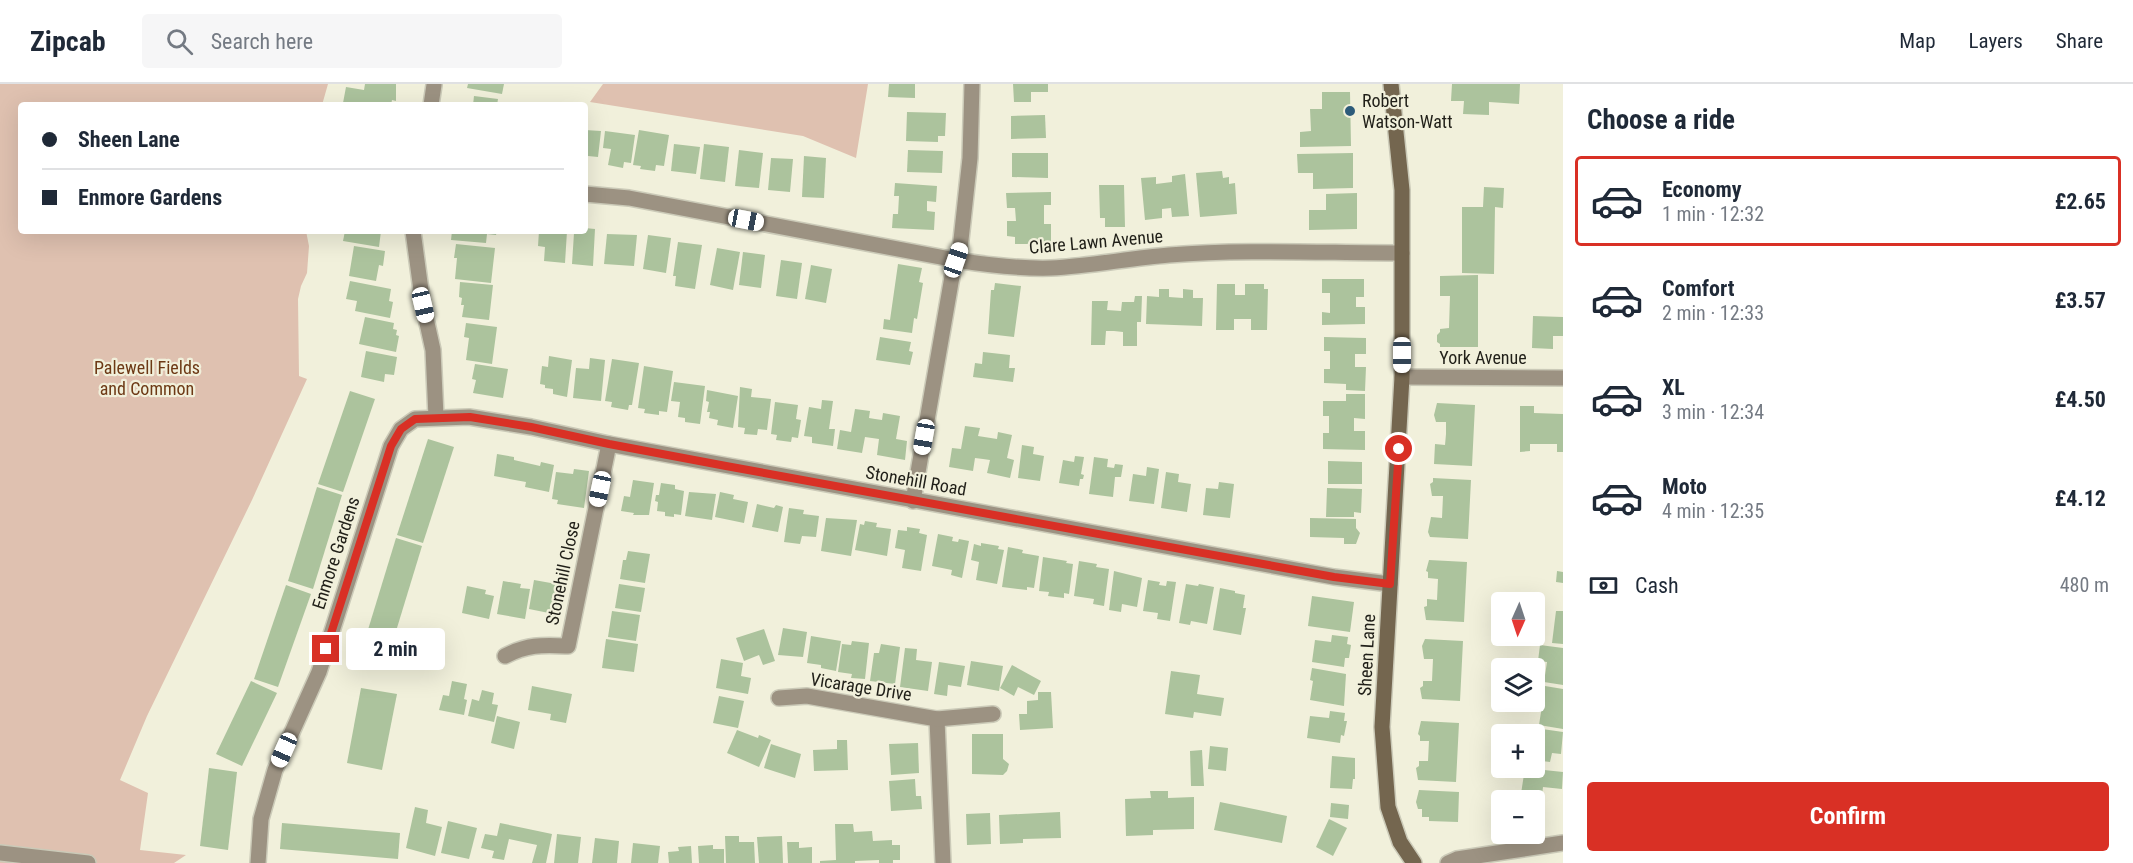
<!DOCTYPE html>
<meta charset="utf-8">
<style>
:root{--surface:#fff;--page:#f6f6f7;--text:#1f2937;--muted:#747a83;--line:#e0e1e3;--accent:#d93025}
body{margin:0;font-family:"Roboto Condensed",sans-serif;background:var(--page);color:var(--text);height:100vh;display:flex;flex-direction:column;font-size:22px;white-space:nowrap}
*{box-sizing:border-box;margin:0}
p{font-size:20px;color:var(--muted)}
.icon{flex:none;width:33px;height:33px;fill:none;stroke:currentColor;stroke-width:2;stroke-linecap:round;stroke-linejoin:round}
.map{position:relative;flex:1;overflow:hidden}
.drawer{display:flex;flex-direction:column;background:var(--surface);width:570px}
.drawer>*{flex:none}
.banner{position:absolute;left:18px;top:18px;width:570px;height:132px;border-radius:6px;box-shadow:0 6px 24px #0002;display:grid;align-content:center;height:132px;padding:0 24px;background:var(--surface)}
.needle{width:39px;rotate:183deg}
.tools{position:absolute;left:1491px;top:508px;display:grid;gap:12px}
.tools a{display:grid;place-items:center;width:54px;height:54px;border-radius:6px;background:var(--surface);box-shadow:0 6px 24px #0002;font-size:30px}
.end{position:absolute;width:27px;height:27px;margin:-14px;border:8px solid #d93025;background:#fff;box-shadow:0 0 0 3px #fff}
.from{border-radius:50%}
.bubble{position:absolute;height:42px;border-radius:6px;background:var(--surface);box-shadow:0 6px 24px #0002;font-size:20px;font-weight:700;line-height:42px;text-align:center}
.car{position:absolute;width:18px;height:36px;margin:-18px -9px;border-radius:8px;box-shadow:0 0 4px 2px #0007;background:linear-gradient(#fff 24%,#345 0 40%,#fff 0 76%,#345 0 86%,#fff 0)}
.banner b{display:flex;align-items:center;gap:21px;height:57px;font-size:22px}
.banner b+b{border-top:2px solid var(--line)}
.banner i{width:15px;height:15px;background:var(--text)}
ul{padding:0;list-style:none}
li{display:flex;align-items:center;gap:18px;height:90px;margin:0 12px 9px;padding:0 12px;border:3px solid transparent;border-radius:6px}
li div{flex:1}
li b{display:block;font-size:22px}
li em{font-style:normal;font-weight:700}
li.selected{border-color:var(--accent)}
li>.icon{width:54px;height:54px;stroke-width:1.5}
h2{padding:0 24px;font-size:27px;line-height:72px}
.pay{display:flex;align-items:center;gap:15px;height:66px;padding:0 24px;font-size:22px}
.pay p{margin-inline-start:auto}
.cta{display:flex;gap:12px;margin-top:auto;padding:12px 24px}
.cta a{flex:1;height:69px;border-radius:6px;background:var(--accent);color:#fff;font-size:24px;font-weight:700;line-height:69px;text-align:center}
header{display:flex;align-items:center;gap:36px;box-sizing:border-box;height:84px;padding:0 30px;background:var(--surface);border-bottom:2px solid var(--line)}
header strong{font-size:28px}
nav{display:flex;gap:33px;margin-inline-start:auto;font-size:21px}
.search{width:420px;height:54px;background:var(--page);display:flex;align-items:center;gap:15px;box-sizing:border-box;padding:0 21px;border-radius:6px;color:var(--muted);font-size:22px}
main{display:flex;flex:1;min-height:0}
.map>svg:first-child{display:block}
.green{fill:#dfc1b0}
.building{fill:#acc39d}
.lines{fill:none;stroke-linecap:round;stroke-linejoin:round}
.minor-casing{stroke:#cbcab8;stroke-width:18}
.secondary-casing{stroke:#cbcab8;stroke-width:18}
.minor{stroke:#9c9282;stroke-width:15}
.secondary{stroke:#74664f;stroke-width:15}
.route{stroke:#d93025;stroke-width:8}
.poi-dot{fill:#2d5b7a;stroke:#f1f0db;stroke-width:2}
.labels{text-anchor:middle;stroke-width:4.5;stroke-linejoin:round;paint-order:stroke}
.poi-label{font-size:18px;fill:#201f18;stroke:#f1f0db;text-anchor:start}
.street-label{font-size:18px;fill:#201f18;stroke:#f1f0db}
.park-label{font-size:18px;fill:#6d3915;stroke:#f1f0db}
</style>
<header>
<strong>Zipcab</strong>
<div class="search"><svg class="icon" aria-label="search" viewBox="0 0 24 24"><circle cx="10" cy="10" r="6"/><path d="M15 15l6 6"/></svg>Search here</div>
<nav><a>Map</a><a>Layers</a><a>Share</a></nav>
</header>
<main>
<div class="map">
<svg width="1563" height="779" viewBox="0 0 1563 779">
<rect width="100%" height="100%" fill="#f1f0db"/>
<g class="green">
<path d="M0,0H328L322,21H21V147H306L309,162L307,189L301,202L298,215L299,292L307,295L252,416L147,632L120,696L148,709L140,766L186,771L174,779H0Z"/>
<path d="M603,0H868L856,74L803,52L590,18Z"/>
</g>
<g class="building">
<path d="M365,0H396V17L392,16L391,21L343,19L346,3L364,6Z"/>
<path d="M468,0H504L502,10L467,4Z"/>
<path d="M889,0H915V14L888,13Z"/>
<path d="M1013,0H1048V8H1031V18H1014Z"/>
<path d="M1452,0H1520L1519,20L1489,18V31L1463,30L1464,17H1451Z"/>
<path d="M1322,8H1350L1351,62L1300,63V48L1311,47L1310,25H1322Z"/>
<path d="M474,12L498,15L497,21H473Z"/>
<path d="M907,28L946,29L945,52H938V58L906,57Z"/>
<path d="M1045,31L1046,54L1011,55V32Z"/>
<path d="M585,46L601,47L598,73L588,72L587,79H585Z"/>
<path d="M639,46L669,51L664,82L656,81L655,87L640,85L641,82L633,81Z"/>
<path d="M605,47L635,51L631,79L624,78L623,84L608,81L611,65L603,64Z"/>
<path d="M674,60L700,63L696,90L671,87Z"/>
<path d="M704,60L729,63L725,98L700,95Z"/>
<path d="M739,66L763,69L759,104L735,102Z"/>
<path d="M908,66L943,67L942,89L907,88Z"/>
<path d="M1012,69H1048V94L1012,93Z"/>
<path d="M1353,69V104L1313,105V89H1298L1297,70Z"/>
<path d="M804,72L826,74L824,114L802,113Z"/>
<path d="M771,74L793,75L790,108L768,106Z"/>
<path d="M1222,87L1223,94L1229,93V100L1235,99L1237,130L1200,133L1196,89Z"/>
<path d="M1185,90L1189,132L1172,133L1171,124L1162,125V134L1145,136L1141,94L1156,93V100L1172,98V92Z"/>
<path d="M895,99L937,102L936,118L927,117V127L935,128L934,146L892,144L893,130H898L899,112H894Z"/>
<path d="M1099,101H1124L1125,143H1105V134H1100Z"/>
<path d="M1484,103L1504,104L1503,124L1495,123L1494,190L1462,189V123H1483Z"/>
<path d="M1051,108V121H1044V140H1051V160H1015V153L1007,152V137H1016L1015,124H1007L1006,109Z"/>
<path d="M1357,109V145L1309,146V126H1326V110Z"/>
<path d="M585,144L595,145L593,182L572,180L574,149H582Z"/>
<path d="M345,147H381L379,163L343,157Z"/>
<path d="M452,147H497L496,151L487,150L486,159L451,156Z"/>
<path d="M539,147H567L565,179L544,177L545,163L538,162Z"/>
<path d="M607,150L637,151L634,182L604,180Z"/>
<path d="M648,151L671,154L666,189L643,185Z"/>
<path d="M678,158L702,161L695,205L675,202L676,192H673Z"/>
<path d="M456,160L495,164L491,199L455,195L457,174H454Z"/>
<path d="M354,162L385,167L383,182L379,181L376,197L349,192Z"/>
<path d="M717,164L740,168L733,206L710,201Z"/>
<path d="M743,168L765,171L761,204L739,201Z"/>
<path d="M781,176L802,179L797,215L776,212Z"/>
<path d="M898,180L922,184L919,198L923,199L917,235L914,234L912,249L883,245L884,235L890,236Z"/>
<path d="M811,181L832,185L826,219L805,215Z"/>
<path d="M1478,191V263H1440V260L1437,258V251L1440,248V245L1449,244L1450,212H1440V192Z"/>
<path d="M1322,195H1364V213H1356V223H1365V240L1322,241V228L1330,229V209H1322Z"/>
<path d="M350,197L391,205L389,217L393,218L390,234L355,227L357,217L346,215Z"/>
<path d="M460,198L493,201L489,236L462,233L464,221H461L462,214L459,213Z"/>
<path d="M995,199L1021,202L1014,253L988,250L991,206H994Z"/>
<path d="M1217,200H1235V211H1245V200H1264V205H1268L1267,246H1251V235H1234V246H1216Z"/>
<path d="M1159,205H1169V213L1183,214V205L1193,206V214H1203L1202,242L1146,240L1147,212L1159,213Z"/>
<path d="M1135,212H1142L1141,238H1137V262H1123V248L1114,247H1106L1105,261H1091L1092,217H1108L1107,226L1121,227L1122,218H1134Z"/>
<path d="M1533,232L1563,233V252H1553V265L1532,264Z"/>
<path d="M365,233L394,239L393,245L397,246L396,251L399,252L396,268L359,260Z"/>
<path d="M466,239L497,243L492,280L466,276L469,254L464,253Z"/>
<path d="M880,253L911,258L909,267L913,268L910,281L876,276Z"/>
<path d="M1324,253L1366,254V270H1355V283H1366L1365,307L1346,306V300L1324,299V285H1330V267H1324Z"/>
<path d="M366,267L397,273L394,291L385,290L384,298L361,293Z"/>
<path d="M983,268L1010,271L1009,284H1015L1013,298L973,293L975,279L982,280Z"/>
<path d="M549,272L572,276L567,313L553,310V305L545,304V301L540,300L542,282L548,283Z"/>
<path d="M590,274L605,276L601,317L573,314L576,284L589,285Z"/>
<path d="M612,275L639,279L632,321H629L628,326L611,323L612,318L605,317Z"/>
<path d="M475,280L508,285L503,314L473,309L476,296L472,295Z"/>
<path d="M644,282L673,287L667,328L659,327V331L644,329L645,325L638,324Z"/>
<path d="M674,298L705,302L700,340L685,338V334L678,333L680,318L671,317Z"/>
<path d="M740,303L752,305L751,313L771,315L767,346L758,345L757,351L744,350L745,344L738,343Z"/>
<path d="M707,306L738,312L733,344L717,341L718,336L709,334L710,328H707L709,318L706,317Z"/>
<path d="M350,307L375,315L343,408L318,400Z"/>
<path d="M1346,310H1365V335L1354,334V347H1365V366L1323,365V349H1329V332H1323V317H1346Z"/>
<path d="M822,316L833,317L829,345H835L833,362L812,359V353L804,352L809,323L821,325Z"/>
<path d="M775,318L798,321L796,335L801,336L798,354L792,353L791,358L776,356L777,351L771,350Z"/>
<path d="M1437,319L1475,321L1472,382L1434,380L1435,360L1445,361L1446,350V338H1436L1434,331Z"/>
<path d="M1520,322H1534V329L1563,330V368H1557V360H1530V367L1520,368Z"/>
<path d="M855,325L870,327L869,334L875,335L882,336L883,329L900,332L896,355L907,357L905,376L877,371L879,355L865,353L862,369L837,365L840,346L851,348Z"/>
<path d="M965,342L980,344L978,352L997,355L998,348L1012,351L1007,374L1014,376L1010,394L987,389L990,376L983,375L975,374L973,387L949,383L952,364L961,365Z"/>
<path d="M428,355L454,363L423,459L397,451Z"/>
<path d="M1022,361L1034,363L1033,370L1044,372L1040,397L1018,394Z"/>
<path d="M497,370L514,373V376L540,382L541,378L554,381L549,408L525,403L526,398L494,392Z"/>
<path d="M1075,372L1084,373L1081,390L1084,391L1083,395H1080L1079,402L1059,399L1063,376L1074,378Z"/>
<path d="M1094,373L1108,375L1107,383L1114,384L1115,380L1123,381L1121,393H1115L1113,413L1089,410Z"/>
<path d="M1328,377L1362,378V400H1328Z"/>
<path d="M1147,383L1159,385L1154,420L1129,417L1133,390L1146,392Z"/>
<path d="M574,385L589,387L584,424L557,420L558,416L552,415L556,388L573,390Z"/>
<path d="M1166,388L1179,390L1178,398L1191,400L1187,428L1161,424Z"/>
<path d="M1433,394L1471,396L1468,455L1430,453L1428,448L1431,433L1442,434L1443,412H1432L1430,400L1433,398Z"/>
<path d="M633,396L654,399L649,431H633L634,429L621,427L624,412L630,413Z"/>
<path d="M1219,398L1234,400L1230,434L1203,431L1206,404L1218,405Z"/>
<path d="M661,399L675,401V405L684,407L681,431L674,430V433L665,432V428L657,427L658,418L655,417L656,411H659Z"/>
<path d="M317,403L342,411L313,505L288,497Z"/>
<path d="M1327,404L1362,405L1361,429L1354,428V433H1326Z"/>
<path d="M689,408L716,410L712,436L685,432Z"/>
<path d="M720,408L734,411L733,415L748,418L744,439L715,433Z"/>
<path d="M757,420L774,424L776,421L783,423L778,448L752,443Z"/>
<path d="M789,424L804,426L803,430L819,432L816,453L802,452L800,460L784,458Z"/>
<path d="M826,434L857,436L851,472L821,467Z"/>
<path d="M1310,434L1356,435V444L1360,449L1356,460H1344V454L1310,453Z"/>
<path d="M865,437L877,439L876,443L891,445L887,472L855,466L860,440L864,441Z"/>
<path d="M907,443L920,445L919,449L927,451L921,487L902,484L905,466L895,464L898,446L907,447Z"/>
<path d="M938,450L953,453L952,457L958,458L959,455L969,457L962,494L951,491L952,486L932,482Z"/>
<path d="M396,454L422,462L393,557L367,549Z"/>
<path d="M981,459L999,462L998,465L1004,466L997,500L976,496L979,478L971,476L974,460L981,462Z"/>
<path d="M1008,463L1023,466L1022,469L1039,472L1034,504L1027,503V506L1002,503Z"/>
<path d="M628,467L650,470L645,499L620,495L623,476H626Z"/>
<path d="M1043,473L1067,477L1066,479L1073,480L1069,510L1064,509V514L1048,512L1049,508L1039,507Z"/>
<path d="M1429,476L1467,478L1464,538L1426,536L1424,523L1427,522V515L1437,516L1438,495L1428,494V488L1426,487Z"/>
<path d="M1079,477L1097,480L1096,483L1109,485L1104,522L1093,520L1094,515L1074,512Z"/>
<path d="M1114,487L1142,494L1137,523L1122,520L1121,528L1109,526Z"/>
<path d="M1557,487L1563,488V499L1556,498Z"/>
<path d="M534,496L562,501L559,522L556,521L554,530L529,525Z"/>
<path d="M1148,496L1160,498L1159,501L1166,502L1167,497L1176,498L1170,537L1157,535L1158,529L1143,527Z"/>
<path d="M503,497L521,500L520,504L530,505L525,535L497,530Z"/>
<path d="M619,500L645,504L641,528L615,524Z"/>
<path d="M1186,500L1198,502L1199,500L1214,503L1207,540L1191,537L1190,541L1179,539Z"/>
<path d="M286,501L311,510L278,603L254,595Z"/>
<path d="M467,502L486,506L485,510L494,512L489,535L462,529Z"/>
<path d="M1220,504L1235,507V509L1245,511L1243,524H1246L1241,551L1213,546Z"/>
<path d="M1312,512L1354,518L1350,548L1308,542Z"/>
<path d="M612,527L640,531L636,557L608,553Z"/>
<path d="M1556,527H1563V560L1552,559Z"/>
<path d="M783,544L807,548L803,573L778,571Z"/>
<path d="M764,545L775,577L763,581L759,571L744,577L736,554Z"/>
<path d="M1332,551L1348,553L1347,560L1351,561L1349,574H1345L1344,583L1312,578L1315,556L1331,558Z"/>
<path d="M811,552L841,557L836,587L821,584V581L807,579Z"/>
<path d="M606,555L638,560L634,588L602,584Z"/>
<path d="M1425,555L1463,557L1460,617L1422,615L1420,604L1423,602V597H1432L1433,575H1424L1422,562Z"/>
<path d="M365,557L392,565L385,586L358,578Z"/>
<path d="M852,557L869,559L865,595L851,594L852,590L838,588L842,560L851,561Z"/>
<path d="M881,560L900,563L895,600L870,597L874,569H879Z"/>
<path d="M1540,561L1563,564V601L1544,598L1547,578L1538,577Z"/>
<path d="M905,564L917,565L916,576L932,578L928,607L900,603Z"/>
<path d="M721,575L743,579L741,592L751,594L748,610L716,604Z"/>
<path d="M971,577L1003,582L999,607L967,601Z"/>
<path d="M939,578L965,582L961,603L948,601L947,612L934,610Z"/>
<path d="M1012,581L1041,597L1034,611L1018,603L1014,612L1000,604Z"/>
<path d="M1312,584L1346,590L1344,622L1310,616L1313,597L1310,596Z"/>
<path d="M1171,587L1200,591L1197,610L1224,614L1221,632L1194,628L1193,634L1165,630Z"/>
<path d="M251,597L277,609L242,682L216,670Z"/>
<path d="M452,597L467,600L464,615L467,616L464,631L439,626L443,611L449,612Z"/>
<path d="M532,602L572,610L566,639L550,636L551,630L528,626Z"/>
<path d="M1545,602L1563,605V645L1539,641Z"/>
<path d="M361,604L397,610L382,686L347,679Z"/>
<path d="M482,606L494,609L492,620L498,621L494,638L468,632L472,615L479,617Z"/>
<path d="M1038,608H1051L1053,644L1020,646L1019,630H1027V617L1038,616Z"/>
<path d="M719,612L744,617L738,644L713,639Z"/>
<path d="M1330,627L1345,629L1344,637H1347L1344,652L1341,651L1340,659L1307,654L1310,632L1329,634Z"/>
<path d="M497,632L520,638L514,665L491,659Z"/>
<path d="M1421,637L1459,639L1456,698L1418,696L1416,684L1419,682V677H1428L1429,657H1420V652L1418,650Z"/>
<path d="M1535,644L1563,648L1561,670L1552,669L1550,678L1534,676Z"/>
<path d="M737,646L758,654L759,651L771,656L759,683L727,669Z"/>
<path d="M972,650H1003V675L1009,680L1007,687L1003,691L972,690Z"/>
<path d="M837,656H847L848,686L814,687L813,666L837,665Z"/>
<path d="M918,659L919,689L891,691L889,660Z"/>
<path d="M771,660L801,670L795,694L764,684Z"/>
<path d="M1210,662L1228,664L1226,687L1208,685Z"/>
<path d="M1202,666L1204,702H1191L1190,667Z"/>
<path d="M1332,672L1355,674V695H1353L1352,705L1330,704Z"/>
<path d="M209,684L237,688L228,766L200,762Z"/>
<path d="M1525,684L1563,688L1562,705L1543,703L1541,719L1520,716Z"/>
<path d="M915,695L916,712H921L922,725L891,727L889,697Z"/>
<path d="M1419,706L1459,708L1458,738L1429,737V733H1422V725H1418L1416,718Z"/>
<path d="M1150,707H1168V714L1194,713V745L1153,746V751L1126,752L1125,715L1151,714Z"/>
<path d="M1220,718L1287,732L1282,759L1214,746Z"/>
<path d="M1331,719L1349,721L1348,735L1330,733Z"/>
<path d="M415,723L428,726L426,739L442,743L435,772L406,764Z"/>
<path d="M1060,728L1061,754L1023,755V759L1000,760L999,731Z"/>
<path d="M990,729L991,760L967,761L966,730Z"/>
<path d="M1329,735L1347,744L1333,772L1316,763Z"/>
<path d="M448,737L477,744L469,775L441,769Z"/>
<path d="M282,739L400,749L398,775L280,765Z"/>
<path d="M500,739L552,750L546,779H532L537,761L509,755L504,776L492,774L494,767L481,764L485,750L497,752Z"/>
<path d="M835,740H853L854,748L872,747L873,757L892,756V761H900V776H893V779H879V776L855,777V779H820V777L836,776Z"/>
<path d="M557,750L581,753L578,779H554Z"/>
<path d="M725,752H739V758H754L755,779H726Z"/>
<path d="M782,752L783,779H759L757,753Z"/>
<path d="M595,754L619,757L617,779H592Z"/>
<path d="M787,758H799V764L812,763V779H788Z"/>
<path d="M633,759L660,762L658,779H631Z"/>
<path d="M713,761V765H724V779H699L698,762Z"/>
<path d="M691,762L692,779H669L668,768L679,767L678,763Z"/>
</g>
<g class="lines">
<defs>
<g id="minor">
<path d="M431,21L434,1"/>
<path d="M585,110L629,114L956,176C988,181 1019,185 1051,184C1091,182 1130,174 1169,171C1246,165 1324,169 1402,169"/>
<path d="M413,147L423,221L433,266L436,333"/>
<path d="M1402,293L1563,294"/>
<path d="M913,417L953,187L960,165L970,74L972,0"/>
<path d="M505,572C528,560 542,561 568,562L609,360"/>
<path d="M779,614L807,612L937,635L943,779"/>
<path d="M937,635L993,630"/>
<path d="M0,769L88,779"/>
<path d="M258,779L261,735L275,686L319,588L391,362L401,345L415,335L469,333L531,343L609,360L1334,493L1390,500"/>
<path d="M1448,779L1457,775L1563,759"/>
</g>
<path id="secondary" d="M1391,0L1402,106V293L1382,643L1388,723L1400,758L1414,779"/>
</defs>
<use href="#minor" class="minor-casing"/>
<use href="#secondary" class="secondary-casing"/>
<use href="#minor" class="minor"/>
<use href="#secondary" class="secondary"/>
</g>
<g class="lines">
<path class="route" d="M326,565L391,362L401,345L415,335L470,333L531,343L609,360L726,382L1334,493L1390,500L1399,365"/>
</g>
<circle class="poi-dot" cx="1350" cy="27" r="6"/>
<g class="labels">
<g class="poi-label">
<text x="1362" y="23">Robert<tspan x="1362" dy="21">Watson-Watt</tspan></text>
</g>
<g class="street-label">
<text transform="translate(1096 158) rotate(-5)" y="6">Clare Lawn Avenue</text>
<text x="1483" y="280">York Avenue</text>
<text transform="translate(916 397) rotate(10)" y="6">Stonehill Road</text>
<text transform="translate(336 469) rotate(-72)" y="6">Enmore Gardens</text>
<text transform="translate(563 489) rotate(-78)" y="6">Stonehill Close</text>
<text transform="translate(1367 571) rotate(-87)" y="6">Sheen Lane</text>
<text transform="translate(861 603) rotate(9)" y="6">Vicarage Drive</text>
</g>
<g class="park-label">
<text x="147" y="290">Palewell Fields<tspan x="147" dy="21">and Common</tspan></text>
</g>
</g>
</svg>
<div class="tools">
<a><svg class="needle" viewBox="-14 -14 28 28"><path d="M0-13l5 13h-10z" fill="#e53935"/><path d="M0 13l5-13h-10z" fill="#747a83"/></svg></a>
<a><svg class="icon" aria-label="layers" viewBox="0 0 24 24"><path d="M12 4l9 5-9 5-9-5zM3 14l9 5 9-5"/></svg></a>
<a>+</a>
<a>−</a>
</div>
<i class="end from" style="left:1399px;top:365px"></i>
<i class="end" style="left:326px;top:565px"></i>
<div class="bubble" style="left:346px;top:544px;width:99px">2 min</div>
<i class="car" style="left:746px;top:136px;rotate:101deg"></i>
<i class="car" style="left:956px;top:176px;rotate:19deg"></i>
<i class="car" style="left:423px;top:221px;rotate:167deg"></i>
<i class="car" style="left:1402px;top:271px;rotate:180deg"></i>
<i class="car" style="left:924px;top:353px;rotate:190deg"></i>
<i class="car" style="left:600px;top:405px;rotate:192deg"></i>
<i class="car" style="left:284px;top:666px;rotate:204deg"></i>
<div class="banner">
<b><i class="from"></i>Sheen Lane</b>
<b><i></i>Enmore Gardens</b>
</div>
</div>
<section class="drawer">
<h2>Choose a ride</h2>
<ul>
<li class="selected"><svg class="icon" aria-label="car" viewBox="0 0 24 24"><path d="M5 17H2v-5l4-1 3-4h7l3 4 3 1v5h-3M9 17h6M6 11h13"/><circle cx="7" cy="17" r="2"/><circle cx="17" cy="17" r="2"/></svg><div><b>Economy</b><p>1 min · 12:32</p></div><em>£2.65</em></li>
<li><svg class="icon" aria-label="car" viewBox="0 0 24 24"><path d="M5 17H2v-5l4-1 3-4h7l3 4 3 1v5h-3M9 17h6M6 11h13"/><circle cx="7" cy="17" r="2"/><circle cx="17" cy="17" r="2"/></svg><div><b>Comfort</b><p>2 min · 12:33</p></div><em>£3.57</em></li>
<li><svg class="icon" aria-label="car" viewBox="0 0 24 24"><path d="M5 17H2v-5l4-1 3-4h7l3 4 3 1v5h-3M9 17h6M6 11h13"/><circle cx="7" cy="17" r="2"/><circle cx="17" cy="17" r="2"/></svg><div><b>XL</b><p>3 min · 12:34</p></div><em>£4.50</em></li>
<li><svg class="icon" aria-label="car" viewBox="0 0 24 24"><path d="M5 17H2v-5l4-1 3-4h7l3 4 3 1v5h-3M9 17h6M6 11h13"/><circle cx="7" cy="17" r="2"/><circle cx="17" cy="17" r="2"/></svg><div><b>Moto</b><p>4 min · 12:35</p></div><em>£4.12</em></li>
</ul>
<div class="pay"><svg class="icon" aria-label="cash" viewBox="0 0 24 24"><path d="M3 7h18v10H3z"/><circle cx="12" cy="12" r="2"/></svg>Cash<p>480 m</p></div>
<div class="cta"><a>Confirm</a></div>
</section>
</main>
